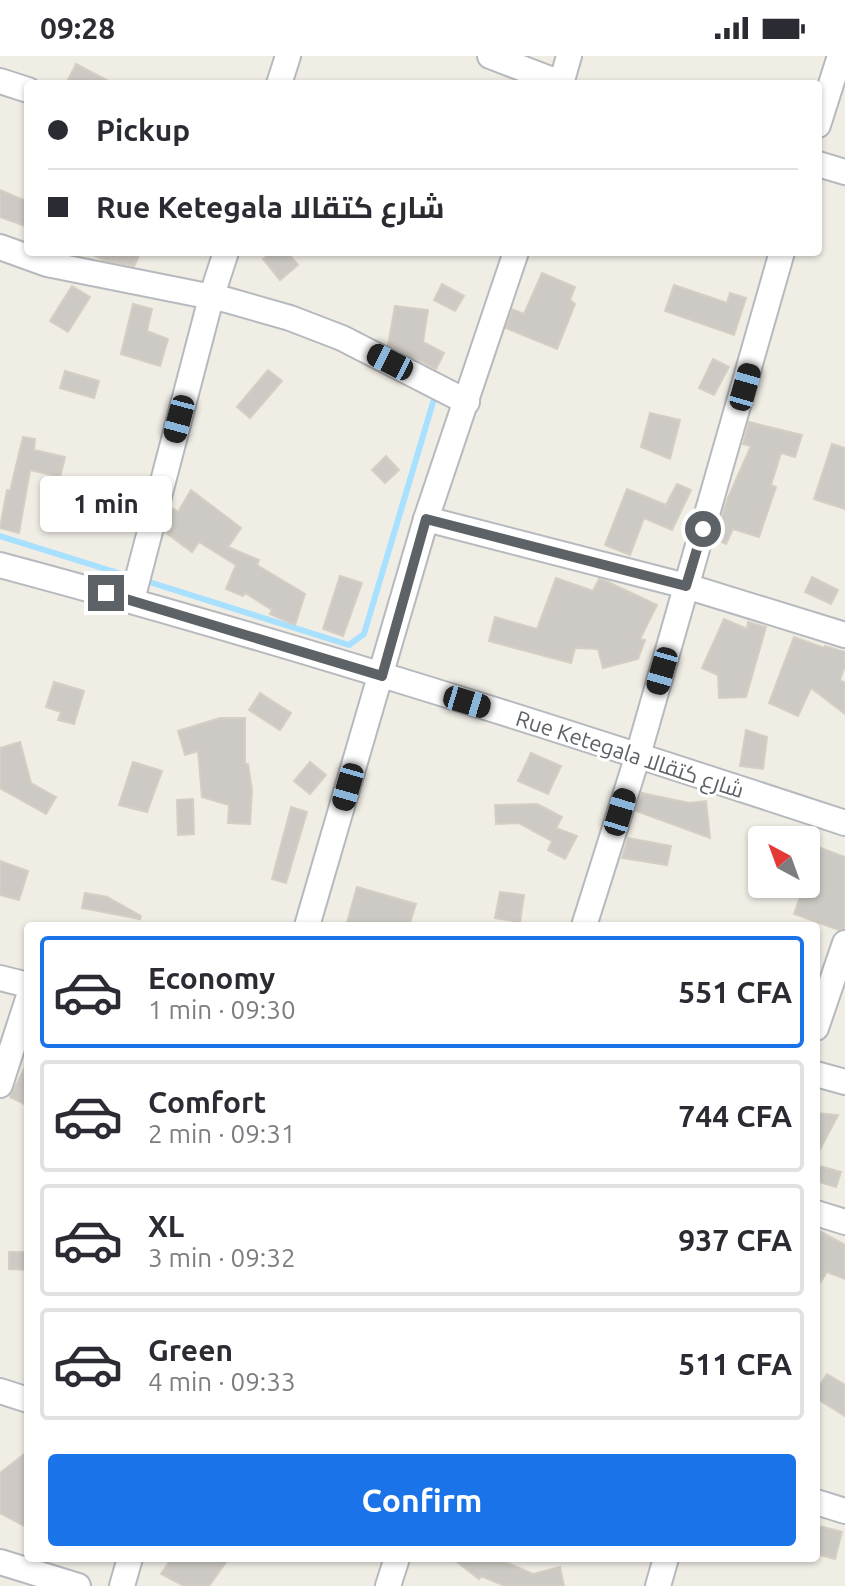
<!DOCTYPE html>
<meta charset="utf-8">
<style>
:root{--surface:#fff;--page:#f7f7f7;--text:#2b2b33;--muted:#7c7c81;--line:#e1e1e2;--accent:#1a73e8}
body{margin:0;font-family:Ubuntu,Cairo,sans-serif;background:var(--page);color:var(--text);height:100vh;display:flex;flex-direction:column;font-size:30px;white-space:nowrap}
*{box-sizing:border-box;margin:0}
p{font-size:26px;color:var(--muted)}
.icon{flex:none;width:44px;height:44px;fill:none;stroke:currentColor;stroke-width:2;stroke-linecap:round;stroke-linejoin:round}
.map{position:relative;flex:1;overflow:hidden}
.panel{position:absolute;left:24px;top:866px;width:796px;height:640px;display:flex;flex-direction:column;background:var(--surface);border-radius:8px;box-shadow:0 2px 6px #0004}
.panel>*{flex:none}
.top-card{position:absolute;left:24px;top:24px;width:798px;height:176px;border-radius:8px;box-shadow:0 2px 6px #0004;display:grid;align-content:center;height:176px;padding:0 24px;background:var(--surface)}
.needle{width:52px;rotate:319deg}
.fabs{position:absolute;left:748px;top:770px;display:grid;gap:16px}
.fabs a{display:grid;place-items:center;width:72px;height:72px;border-radius:8px;background:var(--surface);box-shadow:0 2px 6px #0004;font-size:40px}
.end{position:absolute;width:36px;height:36px;margin:-18px;border:10px solid #5d6267;background:#fff;box-shadow:0 0 0 4px #fff}
.from{border-radius:50%}
.bubble{position:absolute;height:56px;border-radius:8px;background:var(--surface);box-shadow:0 2px 6px #0004;font-size:26px;font-weight:600;line-height:56px;text-align:center}
.car{position:absolute;width:24px;height:48px;margin:-24px -12px;border-radius:10px;box-shadow:0 0 6px 2px #0007;background:linear-gradient(#222 24%,#8ab4d8 0 40%,#222 0 76%,#8ab4d8 0 86%,#222 0)}
.top-card b{display:flex;align-items:center;gap:28px;height:76px;font-size:30px}
.top-card b+b{border-top:2px solid var(--line)}
.top-card i{width:20px;height:20px;background:var(--text)}
ul{padding:14px 0 0;list-style:none}
li{display:flex;align-items:center;gap:24px;height:112px;margin:0 16px 12px;padding:0 8px;border:4px solid var(--line);border-radius:8px}
li div{flex:1}
li b{display:block;font-size:30px}
li em{font-style:normal;font-weight:600}
li.current{border-color:var(--accent)}
li>.icon{width:72px;height:72px;stroke-width:1.5}
.cta{display:flex;gap:16px;margin-top:auto;padding:16px 24px}
.cta a{flex:1;height:92px;border-radius:8px;background:var(--accent);color:#fff;font-size:32px;font-weight:600;line-height:92px;text-align:center}
.status{display:flex;justify-content:space-between;align-items:center;height:56px;padding:0 40px;background:var(--surface);direction:ltr}
.status svg{height:22px;fill:currentColor}
.map>svg:first-child{display:block}
.lines{fill:none;stroke-linecap:round;stroke-linejoin:round}
.stream{stroke:#a7e1ff;stroke-width:6}
.building{fill:#cdc9c4;stroke:#d5cec3;stroke-width:2}
.minor-casing{stroke:#b6b9bd;stroke-width:28}
.minor{stroke:#fff;stroke-width:24}
.route{stroke:#5d6267;stroke-width:10}
.labels{text-anchor:middle;stroke-width:6;stroke-linejoin:round;paint-order:stroke}
.street-label{font-size:22px;fill:#5d6267;stroke:#fff}
</style>
<div class="status"><b>09:28</b><svg viewBox="0 0 49 12"><path d="M0 12V9h3v3zM5 12V6h3v6zM10 12V3h3v9zM15 12V0h3v12zM26 1h20v11H26zM47 4h2v5h-2z"/></svg></div>
<div class="map">
<svg width="845" height="1530" viewBox="0 0 845 1530">
<rect width="100%" height="100%" fill="#f0ede5"/>
<g class="lines">
<g class="stream">
<path d="M0,480L131,521"/>
<path d="M143,524L349,589L364,578L434,343"/>
</g>
</g>
<g class="building">
<path d="M76,8L114,28H66Z"/>
<path d="M0,134L28,146V171L0,161Z"/>
<path d="M87,196H141L134,210L104,204Z"/>
<path d="M272,196H287L298,209L280,224L263,203Z"/>
<path d="M542,217L575,231L570,244L575,248L557,293L506,272L512,253L524,258Z"/>
<path d="M442,228L464,240L455,255L434,244Z"/>
<path d="M674,229L727,247L730,237L746,242L734,279L665,255Z"/>
<path d="M72,230L90,241L68,276L50,265Z"/>
<path d="M133,248L152,253L147,275L168,283L160,310L121,298Z"/>
<path d="M395,250L428,254L423,286L444,297L436,313L388,289Z"/>
<path d="M713,303L729,311L714,339L699,332Z"/>
<path d="M268,314L282,325L250,362L237,351Z"/>
<path d="M65,315L99,325L94,342L60,332Z"/>
<path d="M650,357L680,364L670,403L641,391Z"/>
<path d="M749,366L802,379L795,401L781,397L771,429L776,431L759,481L733,473L726,488L715,483L727,444L751,390L743,388Z"/>
<path d="M23,381L35,383L34,394L65,401L60,421L30,414L19,477L0,472L7,434L10,435Z"/>
<path d="M832,388L845,392V453L814,443Z"/>
<path d="M386,400L399,414L385,427L372,414Z"/>
<path d="M94,424L130,434L121,467L85,458Z"/>
<path d="M677,428L691,434L672,474L644,462L630,499L605,489L627,433L666,449Z"/>
<path d="M191,434L241,472L228,491L259,504L257,509L305,538L295,569L270,558L272,554L245,537L243,540L226,533L236,509L199,486L192,496L165,476L172,452L178,456Z"/>
<path d="M340,520L362,527L343,580L323,573Z"/>
<path d="M812,521L838,534L831,548L805,536Z"/>
<path d="M556,522L593,535L599,523L606,525L657,549L640,583L645,584L638,603L603,612L598,593L575,592L571,607L489,585L495,561L537,573Z"/>
<path d="M724,563L747,573L748,566L766,571L746,641L719,642L718,619L702,612Z"/>
<path d="M794,581L824,592L825,590L845,596V609L840,624L845,627V658L811,632L798,660L769,647Z"/>
<path d="M54,626L84,635L74,668L58,664L61,656L46,651Z"/>
<path d="M260,637L291,657L280,674L249,654Z"/>
<path d="M220,662H245V708H248L252,734L250,768L228,767L229,749L202,741L198,695L185,699L178,675Z"/>
<path d="M746,674L767,681L763,713L740,710Z"/>
<path d="M20,686L31,727L56,741L46,758L0,732V692Z"/>
<path d="M531,697L561,710L548,738L518,725Z"/>
<path d="M133,706L162,715L147,756L119,749Z"/>
<path d="M310,706L326,719L310,738L294,725Z"/>
<path d="M642,737L689,747L706,745L710,782L636,755Z"/>
<path d="M193,743L194,778L178,779L177,744Z"/>
<path d="M537,748L562,761L556,772L577,780L565,803L548,794L552,785L519,767L496,768L495,749Z"/>
<path d="M291,751L307,756L286,827L272,823Z"/>
<path d="M628,782L671,790L667,809L622,802Z"/>
<path d="M818,791L845,801V872L839,874L794,858Z"/>
<path d="M0,805L28,815L19,844L0,839Z"/>
<path d="M357,831L416,848L409,870H346Z"/>
<path d="M500,836L524,839L520,866L495,862Z"/>
<path d="M85,837L107,841L141,860L140,863L82,852Z"/>
<path d="M28,1005V1050L10,1041Z"/>
<path d="M816,1057L838,1059L816,1101Z"/>
<path d="M816,1109L841,1116L836,1131L816,1125Z"/>
<path d="M816,1173L845,1189V1223L827,1216L816,1233Z"/>
<path d="M9,1196H28V1214L9,1213Z"/>
<path d="M827,1318L845,1329V1360L816,1342V1335Z"/>
<path d="M28,1395V1472L0,1457V1417Z"/>
<path d="M816,1469L842,1476L835,1503L816,1498Z"/>
<path d="M172,1502H229L209,1530H184L161,1518Z"/>
<path d="M452,1502H496L533,1518L560,1511L564,1530H505L481,1520L479,1523Z"/>
</g>
<g class="lines">
<defs>
<g id="minor">
<path d="M490,0L563,28"/>
<path d="M0,25L28,34"/>
<path d="M279,28L288,0"/>
<path d="M561,28L569,0"/>
<path d="M818,69L840,0"/>
<path d="M818,108L845,116"/>
<path d="M0,191L47,208L227,244L290,262L342,282L467,346"/>
<path d="M426,463L686,530L845,579"/>
<path d="M0,509C285,585 565,675 845,767"/>
<path d="M132,544L211,242L226,196"/>
<path d="M307,870L426,463L516,196"/>
<path d="M584,870L638,699L782,196"/>
<path d="M0,922L28,929"/>
<path d="M816,972L845,887"/>
<path d="M816,1018L845,1026"/>
<path d="M0,1029L28,943"/>
<path d="M816,1157L845,1166"/>
<path d="M0,1335L28,1344"/>
<path d="M816,1446L845,1455"/>
<path d="M0,1506L78,1530"/>
<path d="M122,1530L130,1502"/>
<path d="M388,1530L397,1502"/>
<path d="M658,1530L666,1502"/>
</g>
</defs>
<use href="#minor" class="minor-casing"/>
<use href="#minor" class="minor"/>
</g>
<g class="lines">
<path class="route" d="M106,537L382,620L426,463L686,530L703,473"/>
</g>
<g class="labels">
<g class="street-label">
<text transform="translate(630 698) rotate(18)" y="8">Rue Ketegala شارع كتقالا</text>
</g>
</g>
</svg>
<div class="fabs">
<a><svg class="needle" viewBox="-14 -14 28 28"><path d="M0-13l5 13h-10z" fill="#e53935"/><path d="M0 13l5-13h-10z" fill="#7c7c81"/></svg></a>
</div>
<i class="end from" style="left:703px;top:473px"></i>
<i class="end" style="left:106px;top:537px"></i>
<div class="bubble" style="left:40px;top:420px;width:132px">1 min</div>
<i class="car" style="left:390px;top:306px;rotate:297deg"></i>
<i class="car" style="left:745px;top:331px;rotate:16deg"></i>
<i class="car" style="left:179px;top:363px;rotate:195deg"></i>
<i class="car" style="left:662px;top:615px;rotate:196deg"></i>
<i class="car" style="left:467px;top:646px;rotate:107deg"></i>
<i class="car" style="left:348px;top:731px;rotate:196deg"></i>
<i class="car" style="left:620px;top:756px;rotate:17deg"></i>
<div class="top-card">
<b><i class="from"></i>Pickup</b>
<b><i></i>Rue Ketegala شارع كتقالا</b>
</div>
<section class="panel">
<ul>
<li class="current"><svg class="icon" aria-label="car" viewBox="0 0 24 24"><path d="M5 17H2v-5l4-1 3-4h7l3 4 3 1v5h-3M9 17h6M6 11h13"/><circle cx="7" cy="17" r="2"/><circle cx="17" cy="17" r="2"/></svg><div><b>Economy</b><p>1 min · 09:30</p></div><em>551 CFA</em></li>
<li><svg class="icon" aria-label="car" viewBox="0 0 24 24"><path d="M5 17H2v-5l4-1 3-4h7l3 4 3 1v5h-3M9 17h6M6 11h13"/><circle cx="7" cy="17" r="2"/><circle cx="17" cy="17" r="2"/></svg><div><b>Comfort</b><p>2 min · 09:31</p></div><em>744 CFA</em></li>
<li><svg class="icon" aria-label="car" viewBox="0 0 24 24"><path d="M5 17H2v-5l4-1 3-4h7l3 4 3 1v5h-3M9 17h6M6 11h13"/><circle cx="7" cy="17" r="2"/><circle cx="17" cy="17" r="2"/></svg><div><b>XL</b><p>3 min · 09:32</p></div><em>937 CFA</em></li>
<li><svg class="icon" aria-label="car" viewBox="0 0 24 24"><path d="M5 17H2v-5l4-1 3-4h7l3 4 3 1v5h-3M9 17h6M6 11h13"/><circle cx="7" cy="17" r="2"/><circle cx="17" cy="17" r="2"/></svg><div><b>Green</b><p>4 min · 09:33</p></div><em>511 CFA</em></li>
</ul>
<div class="cta"><a>Confirm</a></div>
</section>
</div>
